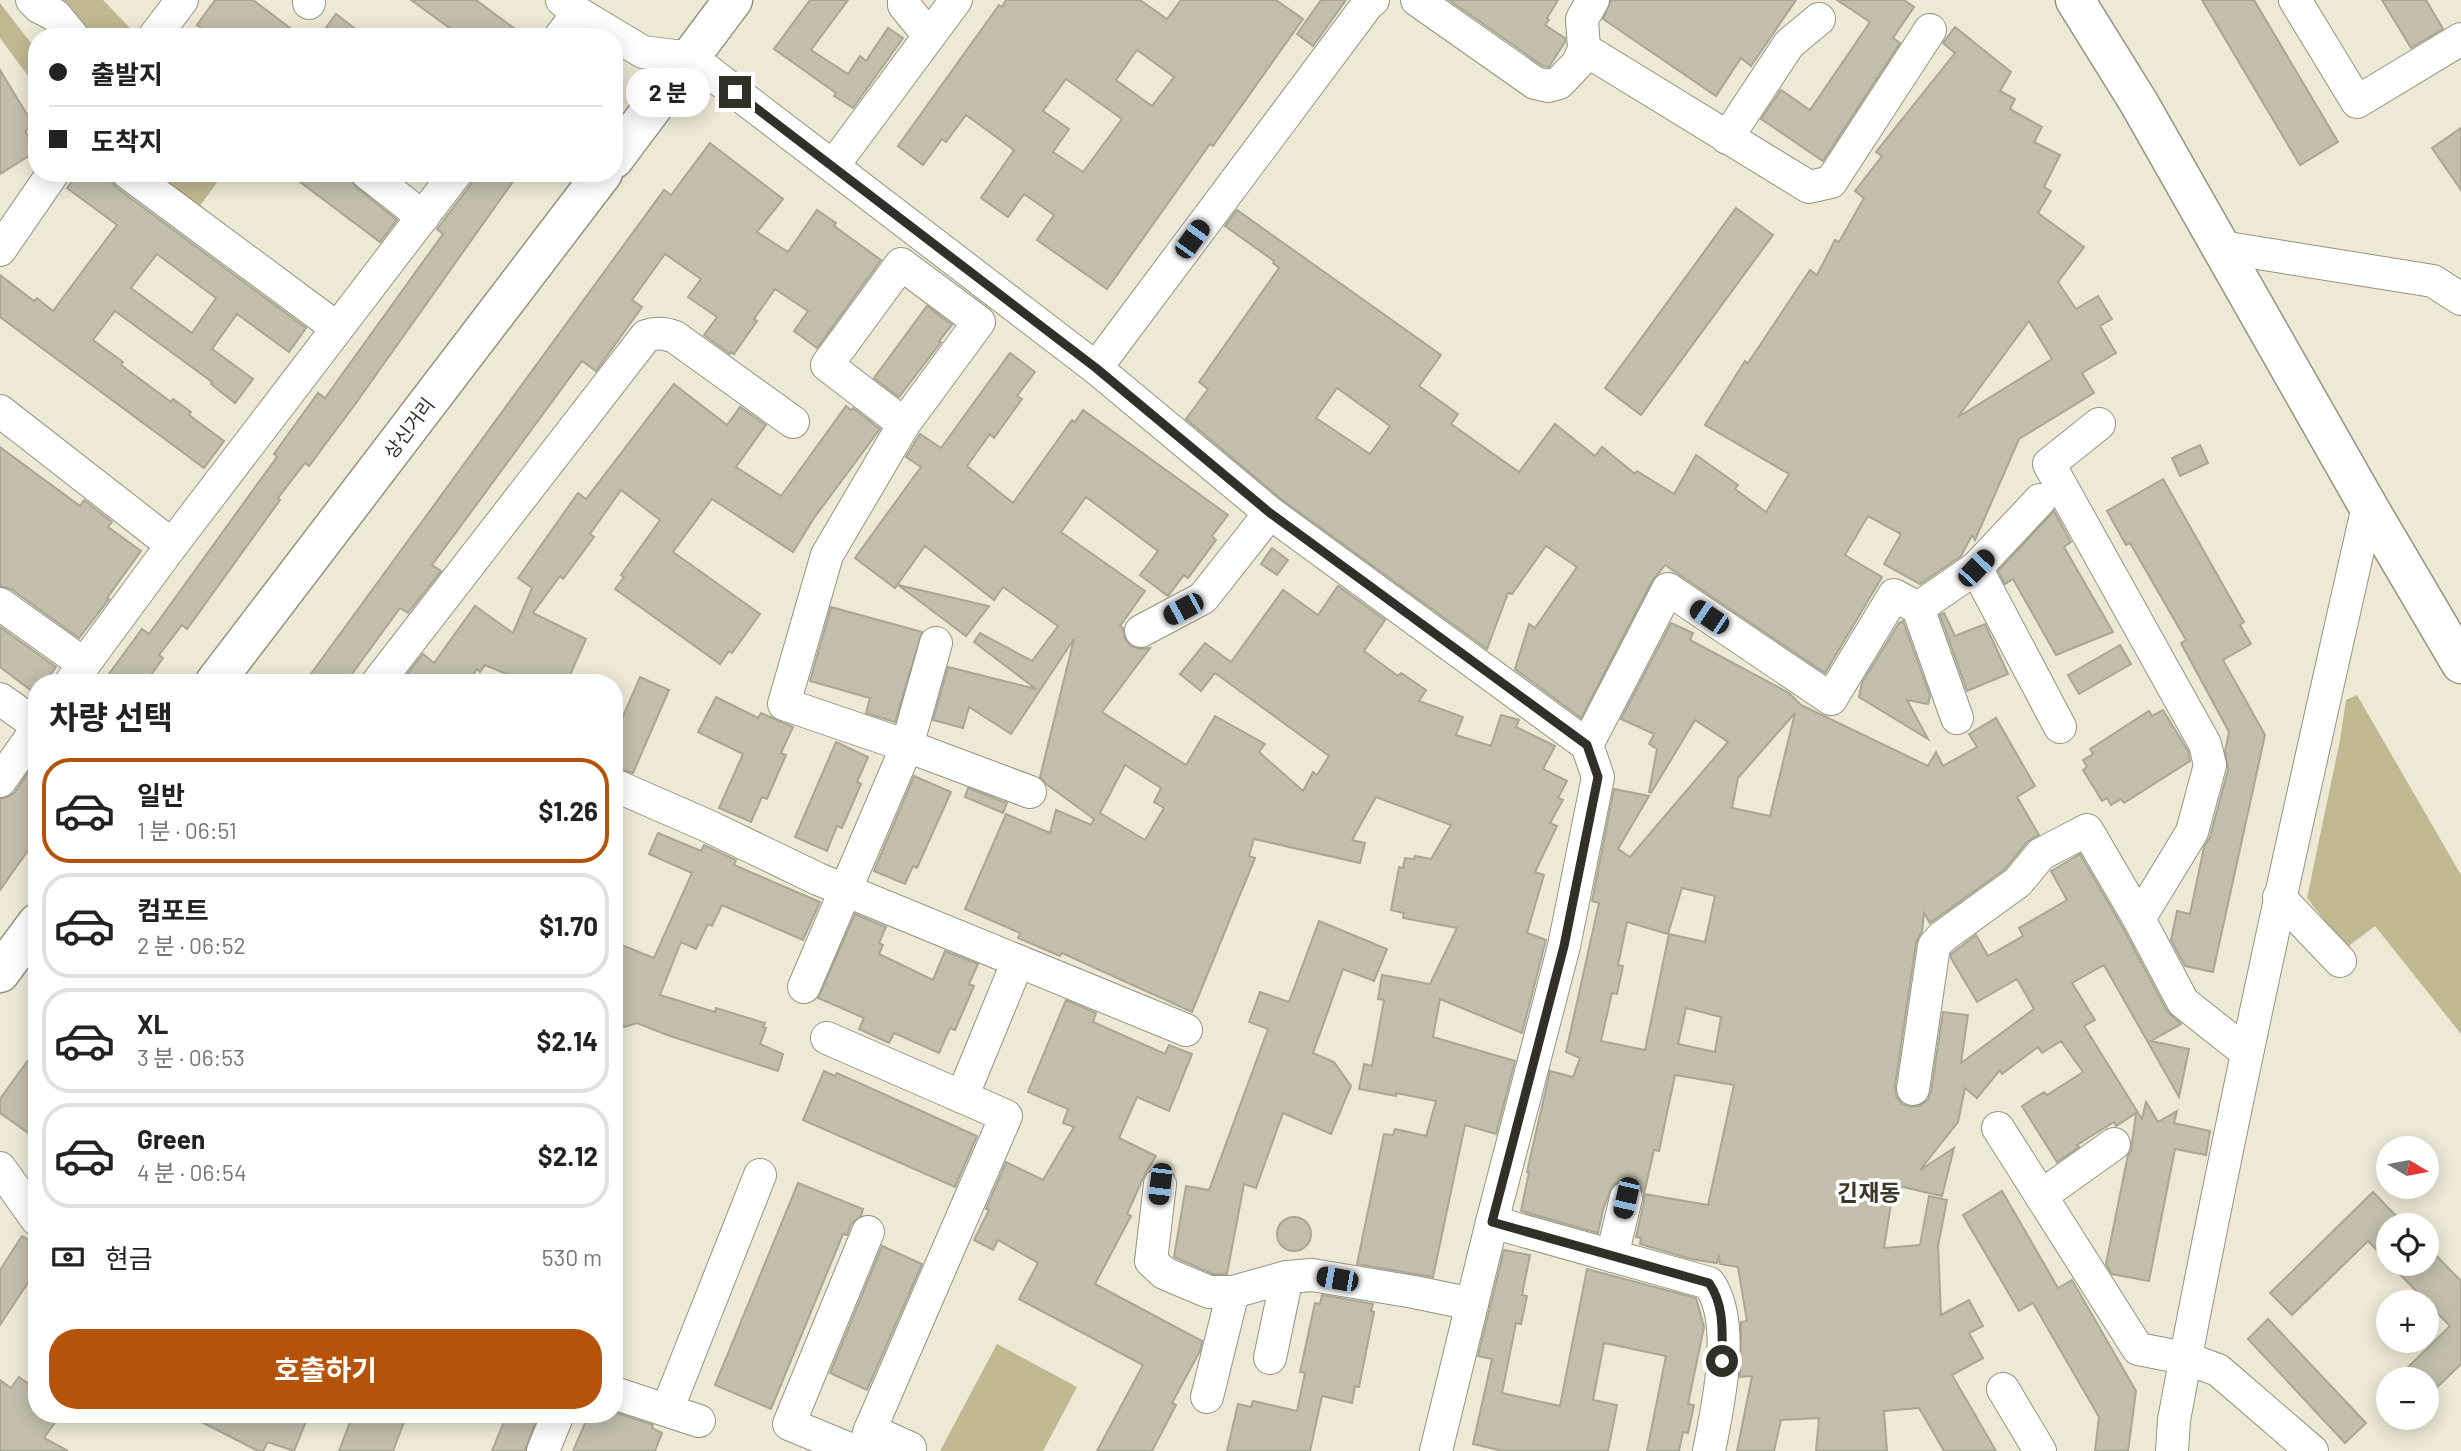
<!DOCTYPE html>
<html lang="ko">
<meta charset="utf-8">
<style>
:root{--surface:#fff;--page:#f6f6f6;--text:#222;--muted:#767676;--line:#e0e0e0;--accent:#b45309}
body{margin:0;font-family:Barlow,"Noto Sans KR",sans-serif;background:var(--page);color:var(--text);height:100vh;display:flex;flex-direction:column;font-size:26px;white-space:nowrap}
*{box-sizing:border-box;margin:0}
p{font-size:23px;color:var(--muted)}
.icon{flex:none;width:38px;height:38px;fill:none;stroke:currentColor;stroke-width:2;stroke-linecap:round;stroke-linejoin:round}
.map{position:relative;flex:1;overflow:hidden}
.panel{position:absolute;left:28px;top:674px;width:595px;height:749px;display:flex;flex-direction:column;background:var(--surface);border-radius:28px;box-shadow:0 4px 18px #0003}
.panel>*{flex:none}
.guide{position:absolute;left:28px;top:28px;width:595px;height:154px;border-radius:28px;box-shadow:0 4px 18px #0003;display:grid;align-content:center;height:154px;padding:0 21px;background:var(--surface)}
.needle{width:46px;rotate:100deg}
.fabs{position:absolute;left:2376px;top:1136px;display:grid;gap:14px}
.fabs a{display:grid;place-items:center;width:63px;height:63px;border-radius:50%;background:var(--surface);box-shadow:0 4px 18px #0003;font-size:35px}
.end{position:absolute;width:32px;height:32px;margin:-16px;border:9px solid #313028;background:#fff;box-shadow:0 0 0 4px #fff}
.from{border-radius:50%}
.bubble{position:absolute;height:49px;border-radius:24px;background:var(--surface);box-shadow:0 4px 18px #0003;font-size:23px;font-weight:700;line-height:49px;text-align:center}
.car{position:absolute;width:21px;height:42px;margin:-21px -10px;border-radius:9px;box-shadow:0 0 5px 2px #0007;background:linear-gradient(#222 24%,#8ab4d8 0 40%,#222 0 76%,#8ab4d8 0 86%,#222 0)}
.guide b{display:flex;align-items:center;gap:24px;height:66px;font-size:26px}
.guide b+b{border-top:2px solid var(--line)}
.guide i{width:18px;height:18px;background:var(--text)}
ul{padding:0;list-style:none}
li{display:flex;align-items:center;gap:21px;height:105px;margin:0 14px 10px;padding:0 7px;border:4px solid var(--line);border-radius:28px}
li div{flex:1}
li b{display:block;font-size:26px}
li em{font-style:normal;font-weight:700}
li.on{border-color:var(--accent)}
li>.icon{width:63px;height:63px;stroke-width:1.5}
h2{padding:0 21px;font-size:32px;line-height:84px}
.pay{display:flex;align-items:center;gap:18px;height:77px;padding:0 21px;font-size:26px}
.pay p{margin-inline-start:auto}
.primary-button{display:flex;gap:14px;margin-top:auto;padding:14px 21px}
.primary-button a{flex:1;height:80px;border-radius:28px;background:var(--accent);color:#fff;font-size:28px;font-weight:700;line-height:80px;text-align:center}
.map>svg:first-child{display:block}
.green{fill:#c0b891}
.building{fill:#c2beab;stroke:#aaa694;stroke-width:2;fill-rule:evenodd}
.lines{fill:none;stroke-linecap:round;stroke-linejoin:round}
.minor-casing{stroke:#969380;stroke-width:34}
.major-casing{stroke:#969380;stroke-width:41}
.minor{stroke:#fff;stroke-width:32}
.major{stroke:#fff;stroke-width:38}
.route{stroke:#313028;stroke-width:9}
.labels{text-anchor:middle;stroke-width:7;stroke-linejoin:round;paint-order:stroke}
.street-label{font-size:19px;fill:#313028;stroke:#fff}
.quarter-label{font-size:23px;font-weight:bold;fill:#3c3828;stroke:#fff}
</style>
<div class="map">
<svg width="2461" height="1451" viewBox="0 0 2461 1451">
<rect width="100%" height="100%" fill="#ede9d5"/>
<g class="green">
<path d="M50,0H103L131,29L124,37H85Z"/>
<path d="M0,3L37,51V88L0,38Z"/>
<path d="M167,173H224L199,207L162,180Z"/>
<path d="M2357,695L2461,875V1034L2375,926L2346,948L2307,898L2340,740L2346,700Z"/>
<path d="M997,1344L1077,1387L1043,1451H940Z"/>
</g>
<g class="building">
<path d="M215,0H253L302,37H212L197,25Z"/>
<path d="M411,0H476L526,37H462Z"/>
<path d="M810,0H848L811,50L848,74L860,56L866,61L888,28L903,38L853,108L834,96L836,93L774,49Z"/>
<path d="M1006,0H1140L1167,19L1181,0H1276L1303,19L1213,146L1210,144L1107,289L1037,240L1054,215L1024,194L1008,217L981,198L1014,150L966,115L946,142L942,139L923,165L898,146L999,5L1002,7ZM1137,50L1174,77L1152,106L1116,80ZM1066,79L1122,119L1083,172L1053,152L1069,129L1043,111Z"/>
<path d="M1321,0H1346L1313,46L1297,34Z"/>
<path d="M1449,0H1558L1547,18L1549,20L1545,25L1565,38V42L1549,67L1543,66Z"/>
<path d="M1611,0H1796L1751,66L1741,58L1716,96L1603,19Z"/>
<path d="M1837,0H1904L1914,7L1893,38L1900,43L1823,161L1761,119L1781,90L1810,110L1870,22Z"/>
<path d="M2202,0H2254L2338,142L2300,165Z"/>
<path d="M2382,0H2426L2443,29L2411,48Z"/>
<path d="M336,14L366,37H319Z"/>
<path d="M1955,27L2011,72L2000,91L2015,99L2010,109L2042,127L2034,142L2060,155L2044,187L2051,191L2038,213L2084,247L2058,282L2076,309L2098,296L2112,319L2100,326L2116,353L2082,373L2094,393L2019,439L1975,540L1972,535L1961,556L1920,584L1884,564L1901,534L1868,516L1845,555L1882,577L1825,673L1665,565L1652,581L1581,718L1515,669L1529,624L1535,628L1577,567L1546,546L1512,594L1508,593L1487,649L1281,499L1186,419L1208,389L1199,382L1279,268L1273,263L1274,261L1225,226L1237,210L1441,355L1419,386L1458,414L1451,424L1519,472L1555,424L1595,456L1602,447L1635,474L1637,471L1674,494L1696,455L1738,485L1735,489L1766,512L1789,474L1705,425L1745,361L1748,363L1810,270L1817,275L1835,240L1839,242L1864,198L1855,191L1882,156L1876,152L1955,53L1943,43ZM2029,321L2052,359L1958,417ZM1337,388L1390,426L1370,454L1316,418Z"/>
<path d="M0,70L34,126L25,131L37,151L0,174Z"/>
<path d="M2461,128V190L2432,148Z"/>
<path d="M710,143L783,199L757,232L788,252L817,210L836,223L834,226L881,260L817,348L794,331L808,311L775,289L754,319L757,321L734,354L731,352L730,354L704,335L717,317L688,297L701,279L665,254L632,300L642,307L596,371L582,361L432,565L441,571L408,613L400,608L346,682H305L664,190L671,195Z"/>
<path d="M78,173H104L117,188L306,328L289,352L237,314L212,349L253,379L235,403L211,384L212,382L115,311L93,340L123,362L121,365L171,402L173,399L191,412L189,415L224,441L204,468L0,317V275L34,301L37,298L53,311L117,225L67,188ZM157,254L216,298L192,333L131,288Z"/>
<path d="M288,173H346L356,187L397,220L380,242Z"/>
<path d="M475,173H519L356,403L309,466L305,463L278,498L280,500L187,629L182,625L159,655L163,658L146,682H103L142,629L149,634L277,457L274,454L318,393L325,398L443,234L437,229L471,184Z"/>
<path d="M1736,208L1773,235L1641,415L1605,388Z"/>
<path d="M927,306L952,325L939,341L941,342L899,397L874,378Z"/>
<path d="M1010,353L1035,372L1017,396L1022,399L994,438L990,434L967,466L1013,503L1072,420L1075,422L1083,410L1228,515L1212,536L1216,540L1188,578L1184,575L1168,596L1140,575L1158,551L1086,497L1061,532L1145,591L1120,626L1123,628L1125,639L1131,646L1140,649L1150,648L1102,712L1186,765L1215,716L1265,744L1259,752L1303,791L1313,772L1317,775L1329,756L1215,673L1201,691L1180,674L1205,643L1231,662L1283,590L1318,615L1338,586L1385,620L1364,651L1398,676L1401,673L1426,690L1419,701L1463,717L1456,735L1491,746L1501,715L1519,720L1516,727L1555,746L1543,769L1567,781L1558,798L1563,800L1550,823L1557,826L1535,872L1544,875L1527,933L1546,940L1522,1033L1440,999L1433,1037L1515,1061L1496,1134L1465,1125L1433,1277L1357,1264L1384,1134L1393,1135L1395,1129L1426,1136L1436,1101L1396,1093V1096L1359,1089L1364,1064L1372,1066L1384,1000L1378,999L1382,975L1430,984L1457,928L1403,918L1404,913L1391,910L1399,867L1403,868L1405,858L1414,859L1415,856L1431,859L1451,825L1376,797L1352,840L1365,843L1360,863L1254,839L1249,856L1255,858L1192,1012L1062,953L1060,956L1018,938L1020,933L965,909L1006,814L1050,833L1056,810L1091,825L1094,819L1046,784L1040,777L1074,639L1011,734L969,707L963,728L933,720L948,667L1036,689L974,642L980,633L1032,661L1058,626L1003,587L994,600L925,546L895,588L855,558L921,467L906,457L920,434L941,448ZM1125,765L1161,788L1154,802L1164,808L1145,840L1100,813Z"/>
<path d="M674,384L727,425L740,407L766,425L736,467L781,496L846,406L851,410L853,408L880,429L814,518L793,552L712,499L673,552L760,614L732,653L729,651L720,664L615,589L624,577L621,575L660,520L621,490L590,534L594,537L563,579L560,576L533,613L586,639L567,682H526L485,665L480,672L477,669L471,678L466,674L461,681L462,682H401L423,654L434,663L475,606L513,633L532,588L518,578L578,493L586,499Z"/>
<path d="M2200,445L2208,463L2180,476L2172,458Z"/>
<path d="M0,447L80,506L84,500L112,522L108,527L141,551L107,598L109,599L79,638L11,589L0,586Z"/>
<path d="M2163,479L2244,622L2240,625L2251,644L2223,660L2265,735L2213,972L2185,966L2171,940L2177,911L2190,914L2204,847L2210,837L2228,770L2225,751L2229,732L2181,643L2186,640L2130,543L2126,545L2107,511Z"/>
<path d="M2054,511L2071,542L2064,547L2113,632L2056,655L2013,579L2005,584L1998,571Z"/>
<path d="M1272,548L1288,560L1277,575L1261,564Z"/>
<path d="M898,585L989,606L966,636Z"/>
<path d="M831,607L922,632L895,722L866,713L870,698L810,681Z"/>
<path d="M1944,613L1955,636L1985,624L2008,674L1967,691L1940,615Z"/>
<path d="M1903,621L1930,696L1928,704L1907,700L1928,739L1859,697L1862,683L1899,623Z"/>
<path d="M1671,623L1693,633L1690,640L1789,693L1801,705L1928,766L1936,752L1943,766L1977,747L1969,734L1996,718L2035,786L2017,797L2039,835L2027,842L2005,869L1930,923L1924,913L1922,931L1916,943L1895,1086L1896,1096L1902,1104L1910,1107L1919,1106L1928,1100L1931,1092L1943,1012L1968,1015L1961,1063L2034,1009L2017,979L1977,1002L1951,958V954L1976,935L1988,956L2023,936L2019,928L2067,900L2051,871L2080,854L2123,928L2167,1011L2181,1024L2151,1041L2189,1049L2179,1097L2104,965L2072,983L2095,1020L2084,1026L2142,1119L2146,1102L2158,1122L2177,1111L2174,1123L2210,1131L2206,1155L2175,1149L2149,1281L2112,1274L2106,1264L2128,1155L2131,1151L2136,1113L2116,1126L2114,1122L2077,1145L2079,1147L2057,1162L2022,1106L2044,1092L2047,1095L2083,1072L2061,1041L2042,1053L2038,1047L2002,1074L2000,1070L1977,1098L1965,1088L1958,1122L1920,1170L1954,1148L1942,1196L1894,1185L1884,1248L1920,1245L1929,1196L1947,1200L1938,1246L1941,1315L1969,1300L1983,1326L1969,1333L1983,1358L1952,1375L1996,1451H1944L1919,1408L1884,1411L1887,1451H1816L1819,1418L1781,1420L1774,1451H1737L1752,1376L1740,1377L1741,1322L1747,1321L1738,1267L1720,1264L1719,1255L1717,1263L1691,1259L1640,1244L1641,1238L1636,1237L1644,1202V1193L1639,1185L1631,1180H1621L1612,1186L1603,1210L1598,1233L1521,1211L1529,1172H1527L1550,1071L1573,1077L1580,1058L1566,1052L1599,903L1592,901L1614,789L1649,796L1618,849L1630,857L1728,742L1695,720L1651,793L1649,792L1657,749L1649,744L1654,734L1621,719ZM1795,713L1770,816L1732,808L1738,778ZM1682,888L1715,896L1705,942L1669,934L1645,1050L1601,1041L1612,993L1617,994L1623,966L1618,965L1627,922L1668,934ZM1686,1008L1721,1017L1715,1052L1678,1044ZM1675,1075L1734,1085L1708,1205L1644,1194L1654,1150L1659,1151Z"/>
<path d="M0,627L56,667L45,682H37L36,694L0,667Z"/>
<path d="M2120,645L2131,664L2079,694L2068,675Z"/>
<path d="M640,677L669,690L633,773L614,767V737Z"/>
<path d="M716,697L758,718L761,713L793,727L781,753L786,755L767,799L762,797L751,822L719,808L743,754L698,732Z"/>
<path d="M2163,710L2188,751L2190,761L2124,803L2121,799L2111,805L2107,798L2102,801L2083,770L2087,767L2083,760L2093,754L2090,749L2149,711L2152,716Z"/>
<path d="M836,742L868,757L857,782L861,784L842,828L837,826L827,851L795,837Z"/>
<path d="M29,771L37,777V838L0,890V799L8,797L15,792Z"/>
<path d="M914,776L951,792L917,868L913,866L905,884L874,871Z"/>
<path d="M968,788L1007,803L1003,813L965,797Z"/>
<path d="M658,833L701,851L704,845L736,860L734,865L820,902L803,940L722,905L712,926L708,924L696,949L681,942L660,995L715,1012L716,1008L765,1023L763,1027L766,1028L760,1044L783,1054L778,1071L670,1036L637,1023L624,1027L620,1021L614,1018V942L654,958L692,873L649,854Z"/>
<path d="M855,914L886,927L879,943L883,945L879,954L933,980L945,951L978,964L969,984L974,986L955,1030L950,1028L939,1053L894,1033L889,1043L859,1029L864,1018L818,998Z"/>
<path d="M1319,921L1387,949L1374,981L1343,969L1313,1053L1334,1062L1351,1086L1331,1134L1283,1113L1256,1188L1244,1184L1227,1274H1213L1174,1257L1186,1186L1209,1190L1268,1029L1249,1022L1260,992L1289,1002Z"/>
<path d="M1066,1000L1096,1013L1093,1022L1165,1054L1169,1045L1192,1054L1169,1111L1137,1097L1119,1138L1156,1156L1145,1174L1127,1214L1131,1216L1095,1284L1202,1341L1200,1351L1172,1403L1176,1405L1152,1451H1097L1143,1365L1019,1299L1038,1263L998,1240L993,1250L974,1240L989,1210L986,1209L1006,1162L1043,1180L1074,1127L1063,1123L1068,1109L1028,1092Z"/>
<path d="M37,1048V1139L0,1113V1099Z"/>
<path d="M824,1071L835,1076L837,1073L977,1136L955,1187L803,1120Z"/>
<path d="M798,1183L863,1209L861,1216L851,1224L847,1235L843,1234L771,1409L715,1385Z"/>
<path d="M2002,1191L2058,1288L2072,1280L2136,1391L2128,1451H2095L2099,1417L2033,1303L2019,1311L1963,1215Z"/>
<path d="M2373,1192L2405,1225H2389V1263L2368,1241L2292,1315L2270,1293Z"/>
<circle cx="1294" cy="1234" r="17"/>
<path d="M22,1236L37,1245V1269L0,1325V1270Z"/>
<path d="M882,1246L922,1264L867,1390L830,1373Z"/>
<path d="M2427,1246L2461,1281V1364L2427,1397V1379H2396L2450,1326L2390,1264H2427Z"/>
<path d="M1504,1250L1530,1255L1522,1295L1527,1296L1521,1324L1516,1323L1502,1393L1560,1406L1587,1269L1696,1298L1704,1327L1688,1404L1694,1405L1688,1433L1683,1432L1679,1451H1647L1666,1356L1604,1343L1593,1400L1617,1405L1608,1451H1503L1473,1444L1492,1359L1478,1356Z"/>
<path d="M1322,1295L1373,1304L1371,1311L1374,1312L1359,1387L1355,1386L1352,1403L1322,1396L1310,1451H1227L1238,1404L1251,1407L1253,1401L1297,1411L1305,1373L1300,1372L1315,1303L1320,1304Z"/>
<path d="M2268,1319L2366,1423L2345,1443L2248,1339Z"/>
<path d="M19,1377L37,1390V1414H61L44,1438L68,1451H0V1380L11,1388Z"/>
<path d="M614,1412L653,1425L652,1428L662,1433L655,1451H573L589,1414Z"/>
<path d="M186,1414H309L294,1451L268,1442L263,1451H258Z"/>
<path d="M353,1414H407L393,1451H339Z"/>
<path d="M507,1414H538L525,1451H492Z"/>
</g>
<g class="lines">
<defs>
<g id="minor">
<path d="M32,0L39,7L55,15L73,37"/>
<path d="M309,0V3"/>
<path d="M562,0L578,13L643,52L691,58L1096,368L1270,513L1587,745L1598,777L1564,946L1492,1222L1436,1451"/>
<path d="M904,0V5L929,36"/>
<path d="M1417,0L1535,83L1548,86L1559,83L1578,63L1584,49L1582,19L1593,0"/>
<path d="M2295,0L2357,102L2461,39"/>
<path d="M154,37L182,0"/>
<path d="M560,37L578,13"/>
<path d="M1584,49L1809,187L1831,182L1930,30"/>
<path d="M1727,138L1789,44L1819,19"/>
<path d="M833,166L956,0"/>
<path d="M128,173L337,328"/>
<path d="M367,173L423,217"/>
<path d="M2221,247L2433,281L2461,299"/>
<path d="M0,250L53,173"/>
<path d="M1096,368L1368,4L1373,0"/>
<path d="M0,411L172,545"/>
<path d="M904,424L827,365L901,264L979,322L904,424L827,555L784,704L907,746L1030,792"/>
<path d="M2099,424L2049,464L2205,744L2210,765L2192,832L2139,919"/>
<path d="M1976,568L2060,727"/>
<path d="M0,604L84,664"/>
<path d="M1918,608L1957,718"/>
<path d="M1141,631L1203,598L1270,513"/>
<path d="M71,682L172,545L456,173"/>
<path d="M378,682L646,336C657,332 665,333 675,337L793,422"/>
<path d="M0,699L37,725"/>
<path d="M1587,745L1668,589L1831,699L1894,595L1918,608L1976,568L2040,500"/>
<path d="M0,781L37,729"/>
<path d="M614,785L708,826L818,879L1186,1030"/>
<path d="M2279,897L2340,961"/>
<path d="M804,987L907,746L936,643"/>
<path d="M827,1038L1006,1116L870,1430L863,1451"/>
<path d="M1913,1089L1934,946L1942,937L2018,882L2041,854L2087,830L2139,919L2183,1002L2246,1052"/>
<path d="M962,1097L1018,961"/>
<path d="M1998,1128L2138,1349L2185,1358L2218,1370L2312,1451"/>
<path d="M0,1168L37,1220"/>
<path d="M1160,1184L1151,1261L1164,1273L1209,1292H1233L1287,1277L1312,1275L1414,1292L1472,1304"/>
<path d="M2041,1196L2114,1144"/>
<path d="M1492,1222L1709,1283C1737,1323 1718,1405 1709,1451"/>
<path d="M1612,1256L1626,1198"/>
<path d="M1270,1358L1287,1277"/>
<path d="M2003,1389L2040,1451"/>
<path d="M614,1393L699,1421"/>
<path d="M1207,1397L1233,1292"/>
<path d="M667,1410L760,1175"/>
<path d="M870,1430L910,1448"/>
<path d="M543,1451L558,1414"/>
<path d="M854,1451L789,1424L868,1232"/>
<path d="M2172,1451L2174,1420C2231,1114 2299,810 2368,506"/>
</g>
<g id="major">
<path d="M2075,0L2139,103L2368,506L2461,664"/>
<path d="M614,159L733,0"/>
<path d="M215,682L603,173"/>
<path d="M0,973L37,923"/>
</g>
</defs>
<use href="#minor" class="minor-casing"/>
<use href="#major" class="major-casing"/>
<use href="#minor" class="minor"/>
<use href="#major" class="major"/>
</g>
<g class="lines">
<path class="route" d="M735,92L1096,368L1270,513L1587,745L1598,777L1564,946L1492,1222L1709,1283C1725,1306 1722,1333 1722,1361"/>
</g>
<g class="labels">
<g class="street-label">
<text transform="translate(409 428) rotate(-53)" y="7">상신거리</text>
</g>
<g class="quarter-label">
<text x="1869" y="1201">긴재동</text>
</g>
</g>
</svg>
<div class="fabs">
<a><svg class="needle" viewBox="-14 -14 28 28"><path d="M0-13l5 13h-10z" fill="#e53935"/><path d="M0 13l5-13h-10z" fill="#767676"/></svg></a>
<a><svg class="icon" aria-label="locate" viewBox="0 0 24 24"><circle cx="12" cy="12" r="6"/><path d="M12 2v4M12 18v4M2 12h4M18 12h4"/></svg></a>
<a>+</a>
<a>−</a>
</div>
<i class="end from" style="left:1722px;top:1361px"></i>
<i class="end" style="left:735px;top:92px"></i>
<div class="bubble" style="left:626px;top:68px;width:84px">2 분</div>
<i class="car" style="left:1192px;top:239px;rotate:36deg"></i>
<i class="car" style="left:1976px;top:568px;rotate:44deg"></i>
<i class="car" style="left:1183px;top:609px;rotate:242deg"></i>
<i class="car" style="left:1709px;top:617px;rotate:304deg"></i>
<i class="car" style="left:1160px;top:1184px;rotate:187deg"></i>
<i class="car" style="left:1626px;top:1198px;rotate:193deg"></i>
<i class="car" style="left:1337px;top:1279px;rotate:280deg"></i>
<div class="guide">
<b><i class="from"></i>출발지</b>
<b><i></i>도착지</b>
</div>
<section class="panel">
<h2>차량 선택</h2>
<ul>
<li class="on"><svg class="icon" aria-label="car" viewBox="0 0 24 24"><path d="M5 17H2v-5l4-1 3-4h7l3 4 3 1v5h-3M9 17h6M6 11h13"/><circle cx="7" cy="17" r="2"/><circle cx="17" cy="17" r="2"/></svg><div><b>일반</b><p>1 분 · 06:51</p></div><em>$1.26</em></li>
<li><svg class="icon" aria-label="car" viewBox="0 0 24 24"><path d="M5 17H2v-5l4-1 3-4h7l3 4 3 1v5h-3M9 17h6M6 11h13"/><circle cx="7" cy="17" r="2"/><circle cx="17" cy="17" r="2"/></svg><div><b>컴포트</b><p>2 분 · 06:52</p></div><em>$1.70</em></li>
<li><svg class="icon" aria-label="car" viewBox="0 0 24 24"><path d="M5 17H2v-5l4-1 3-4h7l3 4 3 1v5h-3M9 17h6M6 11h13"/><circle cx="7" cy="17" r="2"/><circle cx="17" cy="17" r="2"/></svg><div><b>XL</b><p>3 분 · 06:53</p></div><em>$2.14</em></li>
<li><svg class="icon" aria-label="car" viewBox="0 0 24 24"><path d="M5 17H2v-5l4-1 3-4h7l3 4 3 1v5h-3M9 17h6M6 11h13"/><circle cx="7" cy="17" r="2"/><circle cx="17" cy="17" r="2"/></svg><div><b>Green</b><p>4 분 · 06:54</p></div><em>$2.12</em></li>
</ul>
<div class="pay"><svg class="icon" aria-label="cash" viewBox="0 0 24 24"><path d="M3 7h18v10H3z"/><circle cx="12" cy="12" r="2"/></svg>현금<p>530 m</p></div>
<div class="primary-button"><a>호출하기</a></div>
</section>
</div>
